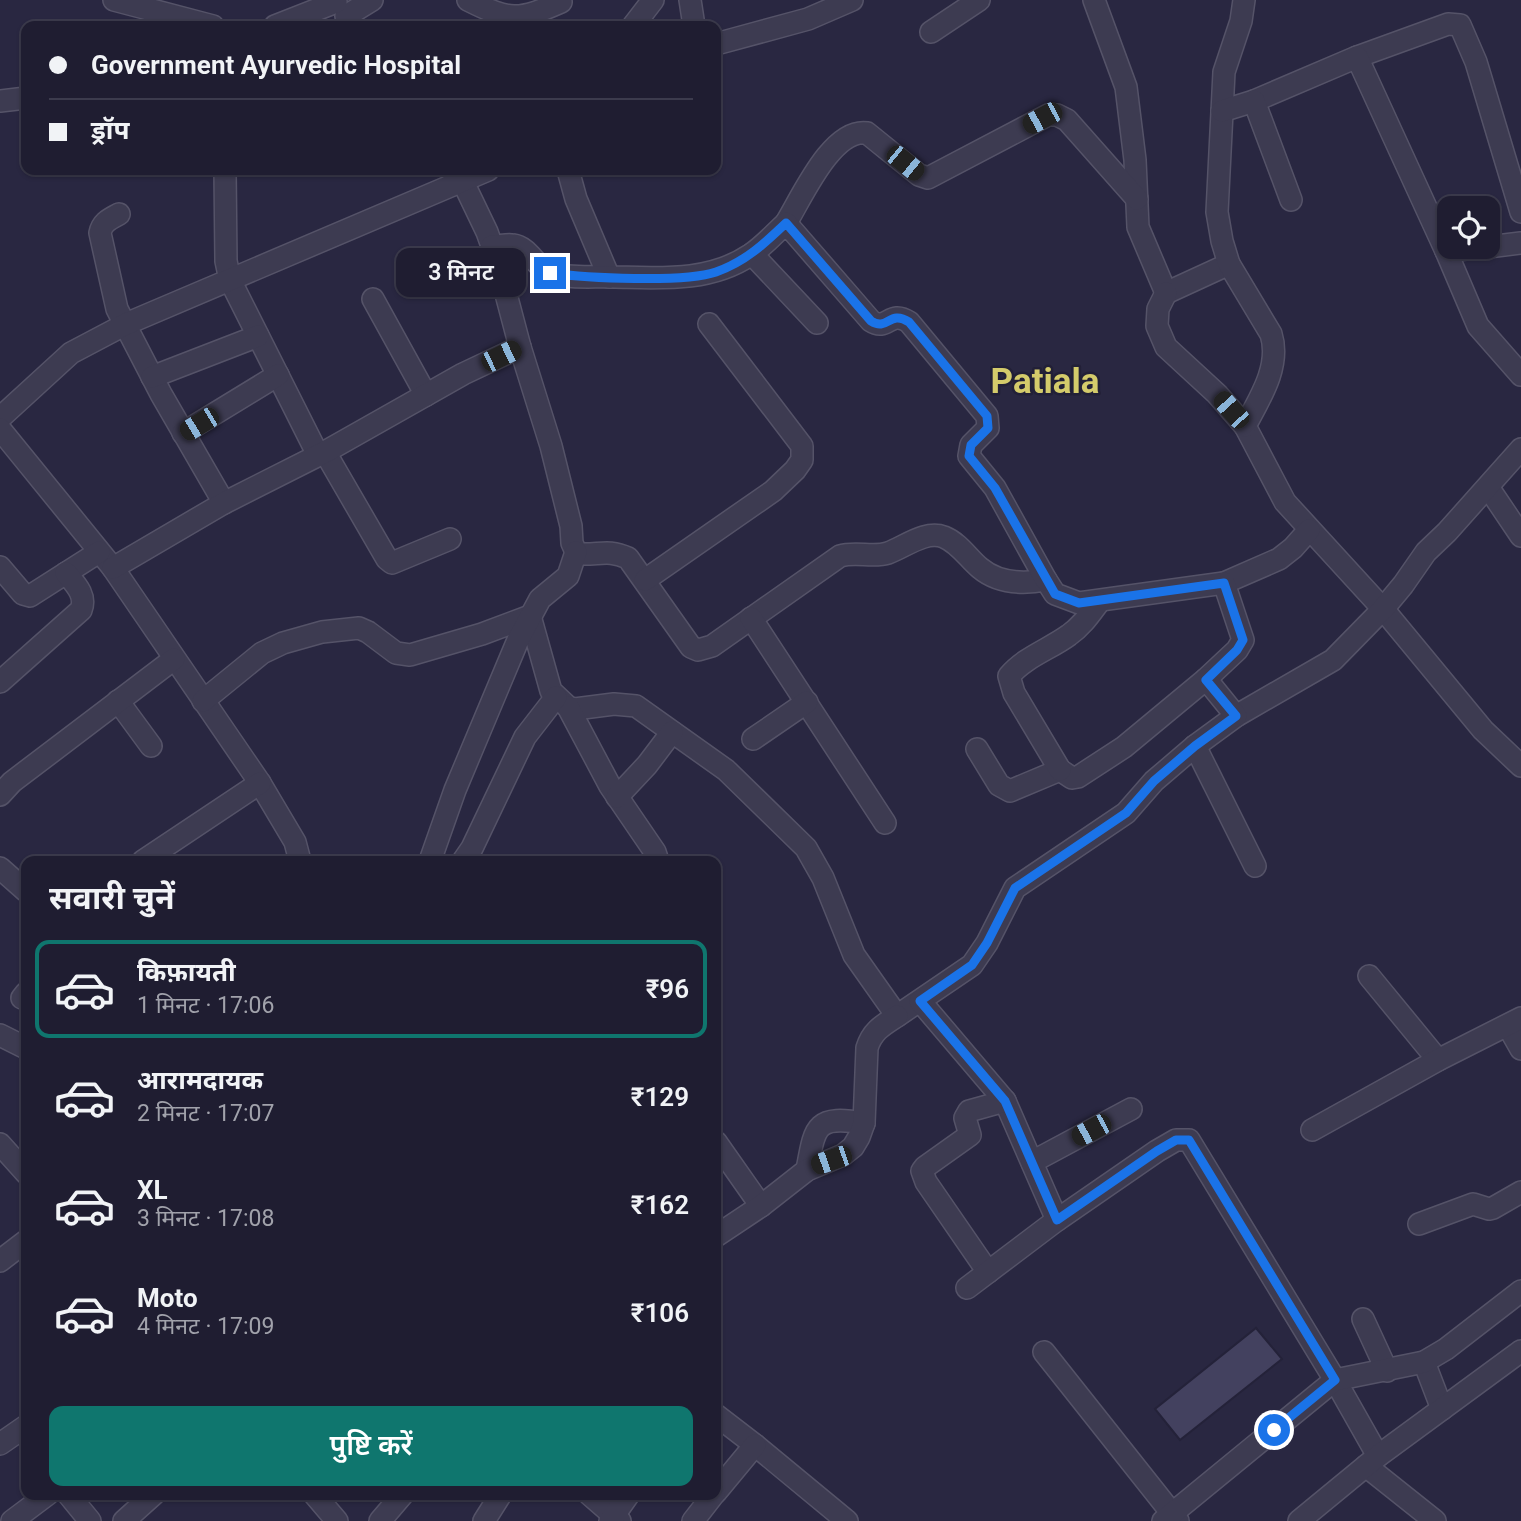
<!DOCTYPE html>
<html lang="hi">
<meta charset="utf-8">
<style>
:root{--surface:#1f1d31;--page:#272639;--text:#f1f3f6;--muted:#a1a2ab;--line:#3c3b4d;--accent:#0f766e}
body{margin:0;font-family:Roboto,"Noto Sans Devanagari",sans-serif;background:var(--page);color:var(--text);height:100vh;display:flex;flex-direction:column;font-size:26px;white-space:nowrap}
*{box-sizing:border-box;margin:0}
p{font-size:23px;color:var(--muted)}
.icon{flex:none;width:38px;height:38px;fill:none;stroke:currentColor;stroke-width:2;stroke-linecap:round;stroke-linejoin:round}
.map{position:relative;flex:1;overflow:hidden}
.details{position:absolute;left:21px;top:856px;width:700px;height:644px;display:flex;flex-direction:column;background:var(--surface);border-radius:14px;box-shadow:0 2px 5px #0004,0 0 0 2px var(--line)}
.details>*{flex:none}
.top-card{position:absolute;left:21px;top:21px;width:700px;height:154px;border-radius:14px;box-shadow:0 2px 5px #0004,0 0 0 2px var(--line);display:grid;align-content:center;height:154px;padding:0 28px;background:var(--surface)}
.fabs{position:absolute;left:1437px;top:196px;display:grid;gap:14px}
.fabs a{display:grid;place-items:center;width:63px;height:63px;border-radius:14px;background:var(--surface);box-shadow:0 2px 5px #0004,0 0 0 2px var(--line);font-size:35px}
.end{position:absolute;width:32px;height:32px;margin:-16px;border:9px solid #1a73e8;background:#fff;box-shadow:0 0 0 4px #fff}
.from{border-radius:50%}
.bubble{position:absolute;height:49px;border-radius:14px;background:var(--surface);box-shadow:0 2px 5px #0004,0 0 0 2px var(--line);font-size:23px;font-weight:600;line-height:49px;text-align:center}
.car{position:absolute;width:21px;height:42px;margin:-21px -10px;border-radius:9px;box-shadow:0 0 5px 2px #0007;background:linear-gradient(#222 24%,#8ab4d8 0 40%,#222 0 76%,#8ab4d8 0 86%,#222 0)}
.top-card b{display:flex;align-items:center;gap:24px;height:66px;font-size:26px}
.top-card b+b{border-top:2px solid var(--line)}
.top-card i{width:18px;height:18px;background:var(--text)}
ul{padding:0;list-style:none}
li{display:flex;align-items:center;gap:21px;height:98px;margin:0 14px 10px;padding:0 14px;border:4px solid transparent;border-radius:14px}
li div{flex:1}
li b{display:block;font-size:26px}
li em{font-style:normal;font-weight:600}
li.selected{border-color:var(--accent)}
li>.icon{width:63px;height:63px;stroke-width:1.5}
h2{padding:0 28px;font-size:32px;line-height:84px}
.cta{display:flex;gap:14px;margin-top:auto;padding:14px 28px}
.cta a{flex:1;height:80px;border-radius:14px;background:var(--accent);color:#fff;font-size:28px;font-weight:600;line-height:80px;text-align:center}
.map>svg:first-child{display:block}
.building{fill:#43415f;stroke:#242239;stroke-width:2}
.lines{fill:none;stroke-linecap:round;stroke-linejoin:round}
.minor-casing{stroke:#555368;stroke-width:24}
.minor{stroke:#3d3b51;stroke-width:21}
.route{stroke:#1a73e8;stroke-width:9}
.labels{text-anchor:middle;stroke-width:5;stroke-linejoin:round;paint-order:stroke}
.town-label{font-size:35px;font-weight:bold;fill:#d4cb6b;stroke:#222037}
</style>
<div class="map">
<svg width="1521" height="1521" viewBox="0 0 1521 1521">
<rect width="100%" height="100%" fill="#292741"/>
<path class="building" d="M1256,1328L1282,1359L1180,1440L1155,1409Z"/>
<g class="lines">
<defs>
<g id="minor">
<path d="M114,0L213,26"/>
<path d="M468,0C510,21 518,21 561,2"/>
<path d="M690,0L694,26"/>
<path d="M1094,0L1126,87L1135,160L1138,227L1166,293L1229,264"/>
<path d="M1244,0L1241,21L1224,72L1217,212L1222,241L1229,264L1271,334C1281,366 1260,398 1245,426L1285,502L1383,609L1483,730L1521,766"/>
<path d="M346,16L372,0"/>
<path d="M275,26L336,2"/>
<path d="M633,26L653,0"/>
<path d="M931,32L979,0"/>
<path d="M716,44L808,19L852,0"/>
<path d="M1357,57L1448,24L1460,25L1476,62L1521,212"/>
<path d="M0,101L26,98"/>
<path d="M1254,101L1357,57L1446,251L1478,326L1521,375"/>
<path d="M1222,111L1254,101L1291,200"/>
<path d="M225,170L226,261L230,280L318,455"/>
<path d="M451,170L463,182L487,232L497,260L520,347L551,446L571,526L572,543L576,552L580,554C600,555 608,549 628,558L691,647L698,650L712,646L840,556C856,551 873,558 888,553C905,547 925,530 944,537C959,543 968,558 980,568C999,584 1024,584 1046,580L1055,594L1079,603L1224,583L1279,559L1293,548L1309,530"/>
<path d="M568,170L576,199L609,277"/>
<path d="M119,214C110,219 102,222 100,233L117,309L161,394L224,503"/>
<path d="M786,223C802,197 832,128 867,133L919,175L928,178L1048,115H1057L1067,120L1137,199"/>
<path d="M492,246C499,246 507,244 513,245C529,247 536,268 551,273C570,279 595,276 615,277C661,278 710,282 750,255C764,246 774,234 786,223L871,321C888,332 889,309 909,322L987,416L988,428L971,445L969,456L995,488L1046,580"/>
<path d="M1488,247L1521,243"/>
<path d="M1446,251L1486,247"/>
<path d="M752,254L817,323"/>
<path d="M1166,293L1158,309L1157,326L1166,347L1217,394L1245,426"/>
<path d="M373,299L426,395"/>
<path d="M152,377L258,336"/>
<path d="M0,418L71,353L126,324L488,170"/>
<path d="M0,429L113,568L260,783L295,842L300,861"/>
<path d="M183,433L278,375"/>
<path d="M325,452L387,559L392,563L450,539"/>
<path d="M1488,487L1521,536"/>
<path d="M0,567L23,594L30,596L99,552"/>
<path d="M113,568L224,503L325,452L463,374L520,347"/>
<path d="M645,580L773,491L795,470L802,460V446L709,324"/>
<path d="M751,618L885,823"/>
<path d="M1206,679L1237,650L1243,640L1224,583"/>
<path d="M0,682L81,610C87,595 75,584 66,573"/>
<path d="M118,701L151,746"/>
<path d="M203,701L262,653L283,643L322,632L359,628L368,632L396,653L410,655L482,634L530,616L551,691L568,707L575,709L614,704L636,706L726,770L806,848L823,878L854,955L897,1016L972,965L987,943L1015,888L1126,813L1154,781L1195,746L1236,716L1333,660L1383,609L1403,585L1426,552L1447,532L1521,449"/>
<path d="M568,707L610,786L655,852L658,861"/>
<path d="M753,739L807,702"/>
<path d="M1195,746L1255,866"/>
<path d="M977,749L999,785L1010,791L1060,770L1072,778L1078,777L1124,747L1206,679L1236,716"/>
<path d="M1060,770L1014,693L1009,676C1025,657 1050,649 1069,635C1082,626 1090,614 1099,602"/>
<path d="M0,795L12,782L174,659"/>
<path d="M617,797L647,765L672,732"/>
<path d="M143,861L260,783"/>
<path d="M430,861L455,790L518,640L540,599L568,576L576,552"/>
<path d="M463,861L472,848L525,737L556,697"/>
<path d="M0,868L26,891"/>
<path d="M1369,976L1438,1060"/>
<path d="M22,998L26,993"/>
<path d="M920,1001L1005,1101L1057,1220L1157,1151L1176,1140H1189L1335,1380L1378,1456"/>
<path d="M1508,1026L1521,1049"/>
<path d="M0,1035L26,1048"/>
<path d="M1312,1130L1438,1060L1521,1018"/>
<path d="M716,1142L761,1206"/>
<path d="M0,1144L26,1173"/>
<path d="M1032,1162L1131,1109"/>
<path d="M807,1170C815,1126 815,1115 864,1123"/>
<path d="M1419,1224L1473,1204L1489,1209L1493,1208L1521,1192"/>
<path d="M716,1236L761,1206L807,1170L843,1155L853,1147L859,1137L864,1123L867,1048C872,1031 883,1025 897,1016"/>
<path d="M0,1261L26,1241"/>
<path d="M988,1272L926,1182L922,1171L925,1167L970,1135L965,1118L969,1111L1005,1101"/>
<path d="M967,1288L1057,1220"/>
<path d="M1363,1319L1387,1371"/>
<path d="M1044,1352L1178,1521"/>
<path d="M1424,1362L1442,1409"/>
<path d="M716,1415L755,1445L847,1521"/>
<path d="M0,1444L26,1426"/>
<path d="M1366,1466L1435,1521"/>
<path d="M716,1492L755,1445"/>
<path d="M68,1494L90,1521"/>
<path d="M314,1494L337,1521"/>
<path d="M589,1494L620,1521"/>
<path d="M12,1521L48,1494"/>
<path d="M124,1521L154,1494"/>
<path d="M380,1521L403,1494"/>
<path d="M484,1521L501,1494"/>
<path d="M610,1521L629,1494"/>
<path d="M693,1521L714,1494"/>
<path d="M1163,1521L1335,1380L1424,1362L1446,1349L1521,1291"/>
<path d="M1299,1521L1378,1456L1521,1351"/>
</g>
</defs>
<use href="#minor" class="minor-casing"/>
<use href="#minor" class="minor"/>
</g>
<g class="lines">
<path class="route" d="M550,273C586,278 684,283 716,272C745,262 765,243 786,223L871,321C888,332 889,309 909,322L987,416L988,428L971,445L969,456L995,488L1055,594L1079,603L1224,583L1243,640L1237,650L1206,680L1236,716L1195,746L1154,781L1126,813L1015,888L987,943L972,965L920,1001L1005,1101L1057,1220L1157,1151L1176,1140H1189L1335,1380L1274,1430"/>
</g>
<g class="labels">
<g class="town-label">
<text x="1045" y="393">Patiala</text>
</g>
</g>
</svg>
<div class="fabs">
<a><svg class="icon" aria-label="locate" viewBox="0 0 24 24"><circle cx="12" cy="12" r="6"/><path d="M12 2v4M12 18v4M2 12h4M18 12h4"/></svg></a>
</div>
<i class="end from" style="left:1274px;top:1430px"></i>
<i class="end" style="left:550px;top:273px"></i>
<div class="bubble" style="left:396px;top:248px;width:130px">3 मिनट</div>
<i class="car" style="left:1042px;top:118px;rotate:242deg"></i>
<i class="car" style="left:905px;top:163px;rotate:129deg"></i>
<i class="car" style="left:501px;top:356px;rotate:64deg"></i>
<i class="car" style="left:1231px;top:410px;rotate:318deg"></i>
<i class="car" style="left:199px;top:424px;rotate:239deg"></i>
<i class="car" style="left:1091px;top:1130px;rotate:242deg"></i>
<i class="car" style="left:831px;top:1160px;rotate:251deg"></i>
<div class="top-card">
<b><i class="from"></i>Government Ayurvedic Hospital</b>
<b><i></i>ड्रॉप</b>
</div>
<section class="details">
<h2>सवारी चुनें</h2>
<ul>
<li class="selected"><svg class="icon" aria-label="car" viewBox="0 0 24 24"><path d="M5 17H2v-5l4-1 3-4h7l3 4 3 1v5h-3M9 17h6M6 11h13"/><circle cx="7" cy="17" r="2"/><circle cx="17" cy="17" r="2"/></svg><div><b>किफ़ायती</b><p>1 मिनट · 17:06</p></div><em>₹96</em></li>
<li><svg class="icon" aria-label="car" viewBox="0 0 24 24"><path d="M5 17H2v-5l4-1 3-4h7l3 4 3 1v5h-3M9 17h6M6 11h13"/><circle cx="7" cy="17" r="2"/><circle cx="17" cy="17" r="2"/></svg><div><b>आरामदायक</b><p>2 मिनट · 17:07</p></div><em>₹129</em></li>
<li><svg class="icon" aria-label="car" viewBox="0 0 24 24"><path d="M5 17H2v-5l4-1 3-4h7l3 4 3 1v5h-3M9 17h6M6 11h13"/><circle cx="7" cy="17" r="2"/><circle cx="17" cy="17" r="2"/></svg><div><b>XL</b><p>3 मिनट · 17:08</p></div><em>₹162</em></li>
<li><svg class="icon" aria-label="car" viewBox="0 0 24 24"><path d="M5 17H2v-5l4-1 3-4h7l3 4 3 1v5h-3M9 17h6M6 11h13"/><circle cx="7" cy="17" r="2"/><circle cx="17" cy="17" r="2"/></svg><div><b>Moto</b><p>4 मिनट · 17:09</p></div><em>₹106</em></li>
</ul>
<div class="cta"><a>पुष्टि करें</a></div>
</section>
</div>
